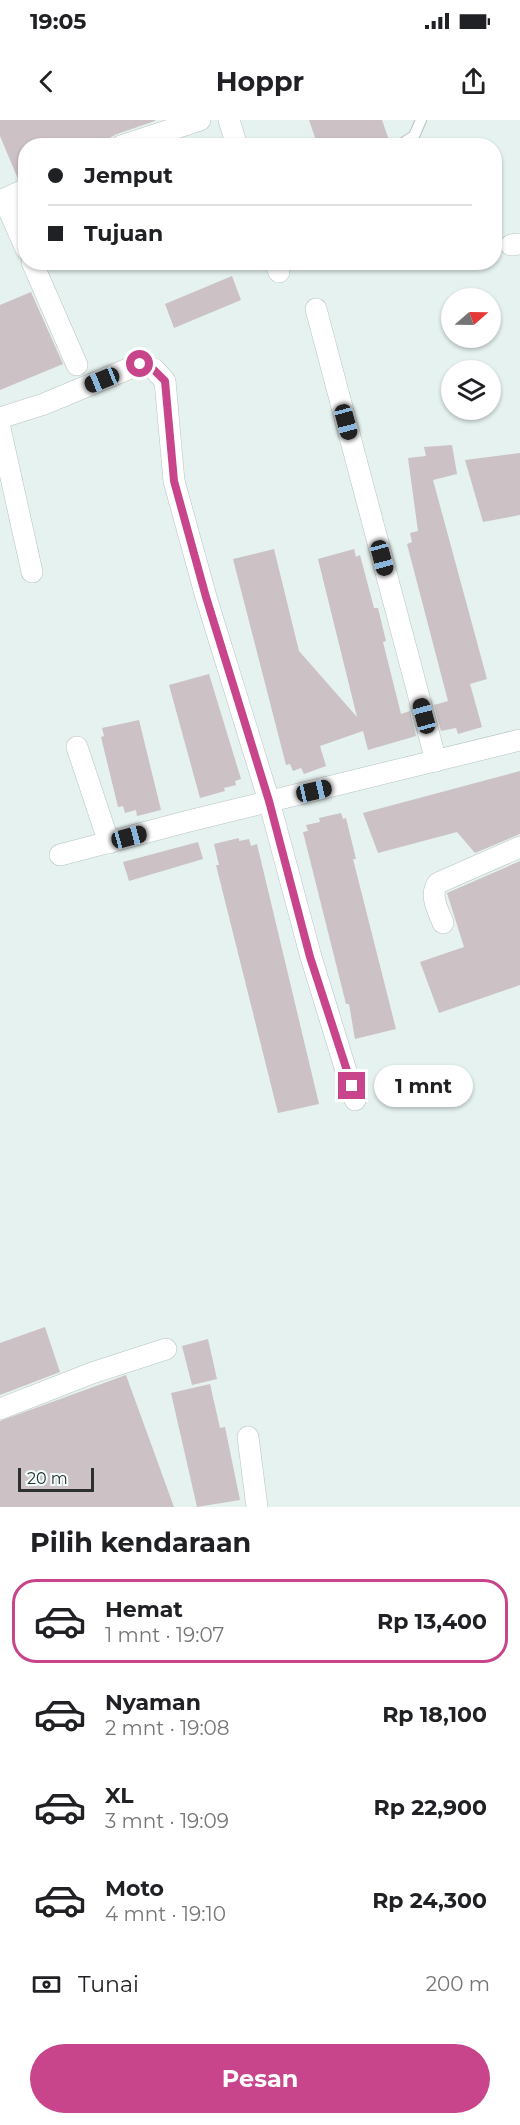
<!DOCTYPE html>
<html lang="id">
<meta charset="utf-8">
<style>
:root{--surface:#fff;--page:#f6f6f6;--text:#202124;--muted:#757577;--line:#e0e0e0;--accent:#c9458b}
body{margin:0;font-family:Montserrat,sans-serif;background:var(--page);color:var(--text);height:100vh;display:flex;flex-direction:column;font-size:22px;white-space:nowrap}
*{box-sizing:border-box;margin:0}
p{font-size:20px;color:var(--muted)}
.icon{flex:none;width:33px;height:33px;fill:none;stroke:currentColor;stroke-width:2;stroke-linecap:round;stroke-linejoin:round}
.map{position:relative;height:1387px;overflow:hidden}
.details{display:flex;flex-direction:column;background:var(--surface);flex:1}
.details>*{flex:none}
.hud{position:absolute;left:18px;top:18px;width:484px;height:132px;border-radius:24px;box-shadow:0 2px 4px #0004;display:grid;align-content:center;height:132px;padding:0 30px;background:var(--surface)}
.needle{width:39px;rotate:70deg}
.tools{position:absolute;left:441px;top:168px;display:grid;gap:12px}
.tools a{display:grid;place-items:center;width:60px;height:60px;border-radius:50%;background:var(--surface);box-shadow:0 2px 4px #0004;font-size:30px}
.scale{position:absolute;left:18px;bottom:15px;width:76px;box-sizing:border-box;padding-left:6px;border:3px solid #2c3130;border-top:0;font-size:16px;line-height:21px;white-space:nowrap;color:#2c3130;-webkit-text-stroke:4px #f2fffd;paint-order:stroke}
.end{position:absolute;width:27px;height:27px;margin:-14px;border:8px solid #c9458b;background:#fff;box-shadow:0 0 0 3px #fff}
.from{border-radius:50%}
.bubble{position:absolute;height:42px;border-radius:21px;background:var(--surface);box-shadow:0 2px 4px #0004;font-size:20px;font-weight:700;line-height:42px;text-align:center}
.car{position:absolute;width:18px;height:36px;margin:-18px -9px;border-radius:8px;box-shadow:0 0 4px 2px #0007;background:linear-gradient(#222 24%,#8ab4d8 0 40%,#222 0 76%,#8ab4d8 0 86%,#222 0)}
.hud b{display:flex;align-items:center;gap:21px;height:57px;font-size:22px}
.hud b+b{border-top:2px solid var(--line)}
.hud i{width:15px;height:15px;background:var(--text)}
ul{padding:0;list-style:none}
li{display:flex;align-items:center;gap:18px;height:84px;margin:0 12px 9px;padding:0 18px;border:3px solid transparent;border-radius:24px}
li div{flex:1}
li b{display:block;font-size:22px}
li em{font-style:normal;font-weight:700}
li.on{border-color:var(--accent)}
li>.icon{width:54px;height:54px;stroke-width:1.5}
h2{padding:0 30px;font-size:27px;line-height:72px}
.pay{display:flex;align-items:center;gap:15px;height:66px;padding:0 30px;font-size:22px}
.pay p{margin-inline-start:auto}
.cta{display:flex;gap:12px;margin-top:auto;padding:12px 30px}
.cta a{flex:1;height:69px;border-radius:36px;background:var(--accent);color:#fff;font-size:24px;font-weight:700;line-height:69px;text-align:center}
.status{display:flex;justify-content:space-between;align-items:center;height:42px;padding:0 30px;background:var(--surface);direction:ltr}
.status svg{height:16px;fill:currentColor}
header{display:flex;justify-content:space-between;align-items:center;height:78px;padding:0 30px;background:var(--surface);font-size:27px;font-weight:700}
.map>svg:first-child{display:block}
.building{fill:#ccc1c5}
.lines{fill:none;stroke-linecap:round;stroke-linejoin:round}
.lane-casing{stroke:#b6c3c1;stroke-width:12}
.street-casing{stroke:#b6c3c1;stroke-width:22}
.lane{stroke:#fff;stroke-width:10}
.street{stroke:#fff;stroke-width:21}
.route{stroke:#c9458b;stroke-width:8}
</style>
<div class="status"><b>19:05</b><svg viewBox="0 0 49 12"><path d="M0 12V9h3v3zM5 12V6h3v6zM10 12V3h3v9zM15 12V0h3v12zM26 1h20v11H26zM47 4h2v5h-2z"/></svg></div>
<header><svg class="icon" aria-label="back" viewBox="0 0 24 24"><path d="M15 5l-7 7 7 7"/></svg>Hoppr<svg class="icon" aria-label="share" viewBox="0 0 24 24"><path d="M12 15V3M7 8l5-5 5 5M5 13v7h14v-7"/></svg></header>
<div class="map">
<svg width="520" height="1387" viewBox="0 0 520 1387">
<rect width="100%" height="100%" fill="#e5f2f0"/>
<g class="building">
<path d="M0,0H155V1L117,14L94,26H26V57L18,59L0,16Z"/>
<path d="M309,0H382L391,26H318Z"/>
<path d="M232,156L241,180L174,208L165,184Z"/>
<path d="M31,172L63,244L0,270V185Z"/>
<path d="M452,325L457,354L433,360L487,559L470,564L482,607L458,614L456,608L441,611L434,585L448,581L407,424L412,422L410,413L418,411L408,338L426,336L424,327Z"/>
<path d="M520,333V395L483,402L465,340Z"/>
<path d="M274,429L299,531L357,597L318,439L354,429L356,437L360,435L374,488H378L386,521L383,522L401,594L410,591L416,616L368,630L363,611L320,626L326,646L304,654L301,648L293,651L290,644L286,645L233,439Z"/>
<path d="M209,554L241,659L235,661L236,665L224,668L225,671L200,678L169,565Z"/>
<path d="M139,600L161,690L137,696L136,690L125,693L123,686L118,687L101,617L104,616L102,608Z"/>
<path d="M520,651V714L475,733L457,712L378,733L363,693Z"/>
<path d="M341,693L343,699L346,698L356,739H353L396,909L355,919L349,884H346L303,712L308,711L306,705L320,702L319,698Z"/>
<path d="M239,718V721L249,719L251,726L257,724L319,984L278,993L216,745H219L214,724Z"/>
<path d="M198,722L203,739L129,761L123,742Z"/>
<path d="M520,741V865L439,893L420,842L464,827L447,773Z"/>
<path d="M45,1207L60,1252L0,1275V1223Z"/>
<path d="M208,1219L217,1259L192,1265L182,1226Z"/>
<path d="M126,1255L174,1387H0V1301Z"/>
<path d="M210,1264L220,1308L225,1307L240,1380L197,1387L171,1273Z"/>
</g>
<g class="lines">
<defs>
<path id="lane" d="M398,26L414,16L421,0"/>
<g id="street">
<path d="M229,0L237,26"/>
<path d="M121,26L200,0"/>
<path d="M4,79L26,129"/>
<path d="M0,81L26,69"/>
<path d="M511,125L520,124"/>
<path d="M32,142L77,245"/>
<path d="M275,142L279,152"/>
<path d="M316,189L436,641"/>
<path d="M0,298L44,284L140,244L154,249L165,261L174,361L206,477L269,681L311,837L355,980"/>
<path d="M0,308L32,452"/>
<path d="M77,627L109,723"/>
<path d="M60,735L189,701L520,620"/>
<path d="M443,803C438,790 429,775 438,763L520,727"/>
<path d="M0,1289L92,1253L166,1229"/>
<path d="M248,1317L257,1387"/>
</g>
</defs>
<use href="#lane" class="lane-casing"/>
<use href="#street" class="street-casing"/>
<use href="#lane" class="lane"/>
<use href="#street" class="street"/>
</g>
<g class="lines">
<path class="route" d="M140,244L153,249L165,261L174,361L206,477L269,681L310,837L352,966"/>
</g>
</svg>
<div class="tools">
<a><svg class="needle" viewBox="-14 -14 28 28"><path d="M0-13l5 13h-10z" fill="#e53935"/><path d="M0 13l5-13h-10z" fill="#757577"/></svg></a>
<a><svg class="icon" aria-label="layers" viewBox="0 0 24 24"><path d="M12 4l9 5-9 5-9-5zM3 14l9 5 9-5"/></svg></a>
</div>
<div class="scale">20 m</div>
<i class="end from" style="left:140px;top:244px"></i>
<i class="end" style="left:352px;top:966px"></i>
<div class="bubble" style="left:374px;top:945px;width:99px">1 mnt</div>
<i class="car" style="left:102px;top:260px;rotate:248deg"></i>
<i class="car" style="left:346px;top:302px;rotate:165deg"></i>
<i class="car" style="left:382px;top:438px;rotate:165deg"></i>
<i class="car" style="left:424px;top:596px;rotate:345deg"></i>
<i class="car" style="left:314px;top:671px;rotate:77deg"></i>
<i class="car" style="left:129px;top:717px;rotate:75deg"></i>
<div class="hud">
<b><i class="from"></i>Jemput</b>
<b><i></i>Tujuan</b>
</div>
</div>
<section class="details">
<h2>Pilih kendaraan</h2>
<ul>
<li class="on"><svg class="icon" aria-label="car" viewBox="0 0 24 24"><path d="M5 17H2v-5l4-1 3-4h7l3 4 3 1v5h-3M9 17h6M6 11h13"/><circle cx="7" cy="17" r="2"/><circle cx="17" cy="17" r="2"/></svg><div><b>Hemat</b><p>1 mnt · 19:07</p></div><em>Rp 13,400</em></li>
<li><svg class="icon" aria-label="car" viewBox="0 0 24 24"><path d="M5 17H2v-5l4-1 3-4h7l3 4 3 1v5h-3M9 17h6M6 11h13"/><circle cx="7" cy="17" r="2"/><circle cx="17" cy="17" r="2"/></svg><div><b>Nyaman</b><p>2 mnt · 19:08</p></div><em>Rp 18,100</em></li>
<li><svg class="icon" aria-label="car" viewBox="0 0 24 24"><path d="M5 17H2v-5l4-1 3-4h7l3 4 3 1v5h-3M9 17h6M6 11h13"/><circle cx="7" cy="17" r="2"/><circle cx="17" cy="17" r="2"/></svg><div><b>XL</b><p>3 mnt · 19:09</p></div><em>Rp 22,900</em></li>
<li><svg class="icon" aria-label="car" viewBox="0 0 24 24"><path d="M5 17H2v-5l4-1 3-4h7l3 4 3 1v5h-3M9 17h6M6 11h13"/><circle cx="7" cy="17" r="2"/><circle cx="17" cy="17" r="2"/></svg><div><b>Moto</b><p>4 mnt · 19:10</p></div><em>Rp 24,300</em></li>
</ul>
<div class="pay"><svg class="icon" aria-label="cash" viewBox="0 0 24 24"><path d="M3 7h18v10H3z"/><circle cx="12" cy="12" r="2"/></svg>Tunai<p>200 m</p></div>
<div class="cta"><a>Pesan</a></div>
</section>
